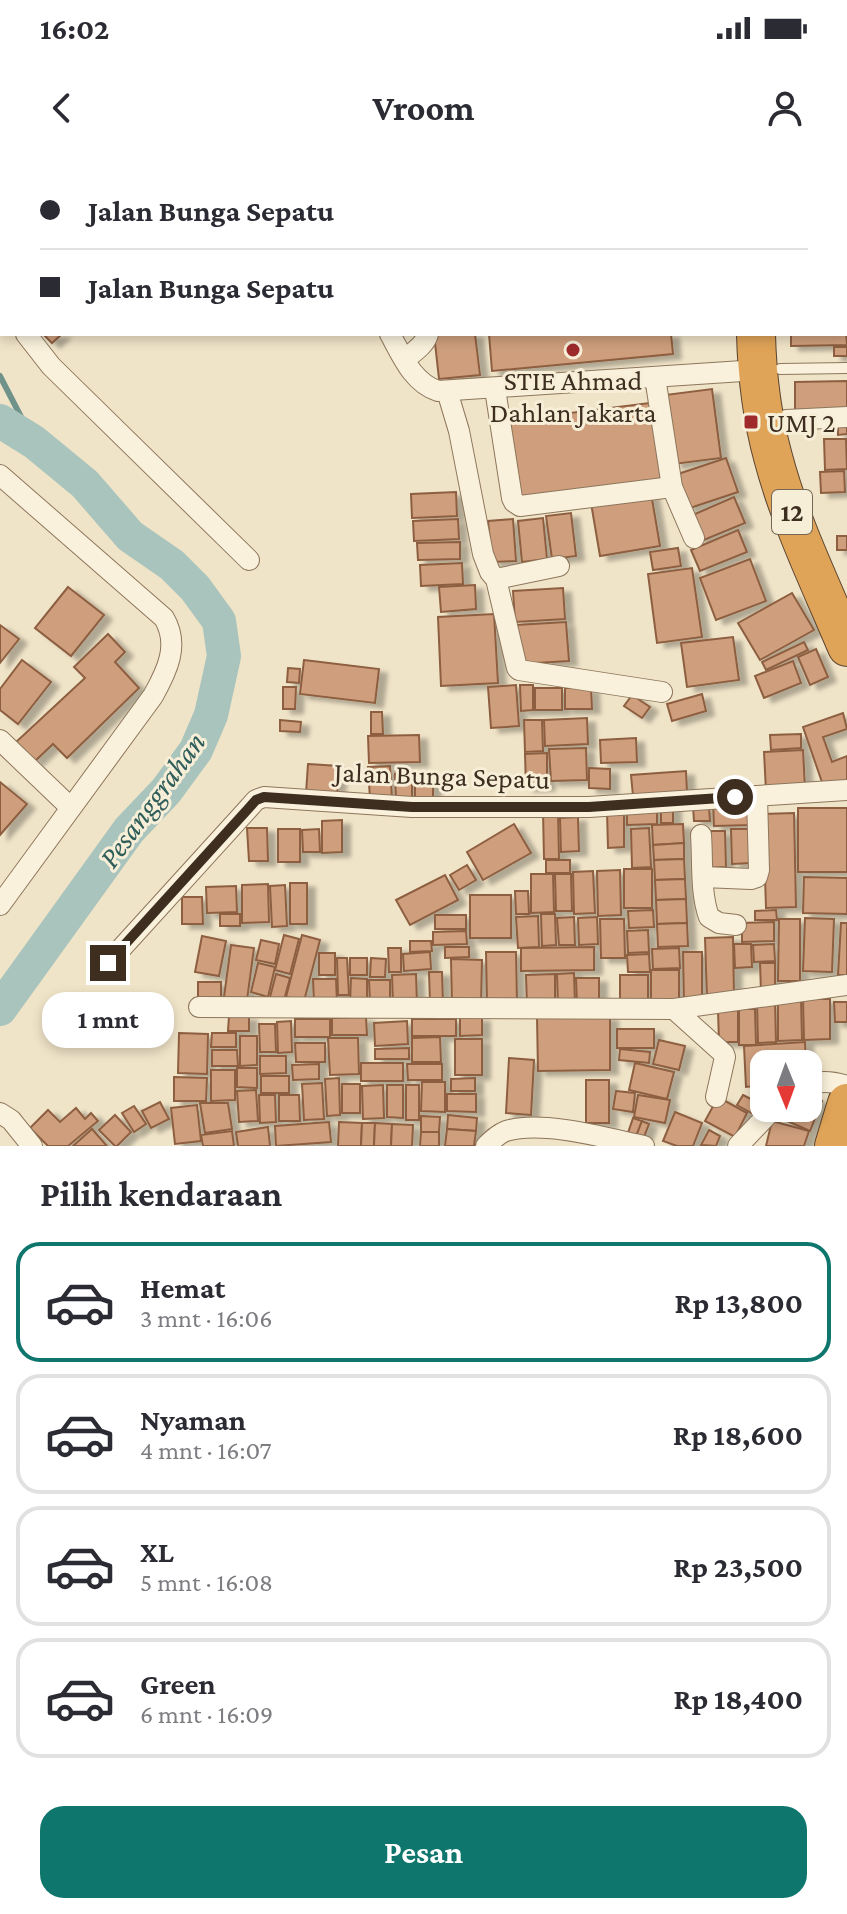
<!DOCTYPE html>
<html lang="id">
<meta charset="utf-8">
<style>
:root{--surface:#fff;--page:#f7f7f7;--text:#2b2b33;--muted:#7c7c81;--line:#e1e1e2;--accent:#0f766e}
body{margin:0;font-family:"Crimson Pro",serif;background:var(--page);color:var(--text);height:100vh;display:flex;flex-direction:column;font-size:30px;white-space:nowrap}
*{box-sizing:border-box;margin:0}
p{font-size:26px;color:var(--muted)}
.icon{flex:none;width:44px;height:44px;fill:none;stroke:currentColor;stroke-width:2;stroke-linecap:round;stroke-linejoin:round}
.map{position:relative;height:986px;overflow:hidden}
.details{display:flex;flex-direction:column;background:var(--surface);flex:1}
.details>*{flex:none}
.guide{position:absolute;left:0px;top:0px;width:848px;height:176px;box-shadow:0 4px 12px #0003;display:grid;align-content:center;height:176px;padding:0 40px;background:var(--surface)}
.needle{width:52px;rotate:179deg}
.controls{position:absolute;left:750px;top:890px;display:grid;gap:16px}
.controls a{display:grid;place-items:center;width:72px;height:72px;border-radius:16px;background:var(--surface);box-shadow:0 4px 12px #0003;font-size:40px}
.end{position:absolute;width:36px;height:36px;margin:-18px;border:10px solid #3d2e20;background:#fff;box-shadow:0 0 0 4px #fff}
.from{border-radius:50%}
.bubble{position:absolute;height:56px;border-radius:24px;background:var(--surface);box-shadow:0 4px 12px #0003;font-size:26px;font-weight:700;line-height:56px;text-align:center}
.guide b{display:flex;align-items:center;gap:28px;height:76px;font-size:30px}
.guide b+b{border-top:2px solid var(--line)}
.guide i{width:20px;height:20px;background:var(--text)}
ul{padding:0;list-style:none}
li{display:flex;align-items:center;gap:24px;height:120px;margin:0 16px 12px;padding:0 24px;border:4px solid var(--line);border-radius:24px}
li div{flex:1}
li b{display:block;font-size:30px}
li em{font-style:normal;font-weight:700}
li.selected{border-color:var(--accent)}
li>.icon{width:72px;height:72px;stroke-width:1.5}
h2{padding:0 40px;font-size:36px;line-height:96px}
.cta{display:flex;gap:16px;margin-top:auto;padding:16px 40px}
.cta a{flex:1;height:92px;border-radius:24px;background:var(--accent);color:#fff;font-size:32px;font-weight:700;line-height:92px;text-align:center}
.status{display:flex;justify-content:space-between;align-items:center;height:56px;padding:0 40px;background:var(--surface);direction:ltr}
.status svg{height:22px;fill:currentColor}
header{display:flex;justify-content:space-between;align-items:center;height:104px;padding:0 40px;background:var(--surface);font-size:36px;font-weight:700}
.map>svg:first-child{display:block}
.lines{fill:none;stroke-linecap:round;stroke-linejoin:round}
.stream{stroke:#6f938a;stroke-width:6}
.river{stroke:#a9c4bc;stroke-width:34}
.building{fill:#cf9f7d;stroke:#8d5f41;stroke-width:2;filter:url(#shadow)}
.lane-casing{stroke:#8d765c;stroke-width:12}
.street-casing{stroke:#8d765c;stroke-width:22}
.highway-casing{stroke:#5b4430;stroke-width:40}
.lane{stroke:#faf1dc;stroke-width:10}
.street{stroke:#faf1dc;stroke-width:20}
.highway{stroke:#e0a458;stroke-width:38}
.route{stroke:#3d2e20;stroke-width:10}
.poi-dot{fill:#9e2a2b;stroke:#f7eed8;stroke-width:3}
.labels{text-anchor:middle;stroke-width:6;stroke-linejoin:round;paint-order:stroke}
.shield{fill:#f7eed8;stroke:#756857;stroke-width:2}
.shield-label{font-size:26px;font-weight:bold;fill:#3d2e20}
.poi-label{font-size:28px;fill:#3d2e20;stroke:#f7eed8}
.street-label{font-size:28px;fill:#3d2e20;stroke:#f7eed8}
.water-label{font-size:30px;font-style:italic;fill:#2f5d5a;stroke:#f7eed8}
</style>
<div class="status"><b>16:02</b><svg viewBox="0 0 49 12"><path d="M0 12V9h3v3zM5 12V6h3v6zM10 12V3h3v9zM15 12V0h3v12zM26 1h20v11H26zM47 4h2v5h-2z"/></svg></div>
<header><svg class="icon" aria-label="back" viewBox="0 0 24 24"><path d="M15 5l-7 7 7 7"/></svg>Vroom<svg class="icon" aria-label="person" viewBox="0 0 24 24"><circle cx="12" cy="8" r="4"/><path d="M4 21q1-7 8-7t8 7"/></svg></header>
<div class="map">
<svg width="847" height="986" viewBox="0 0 847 986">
<defs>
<filter id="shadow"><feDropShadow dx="8" dy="4.5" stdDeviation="2" flood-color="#0004"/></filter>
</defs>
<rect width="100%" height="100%" fill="#f0e4c8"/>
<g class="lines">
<path class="stream" d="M0,216L34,282"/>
<path class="river" d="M0,261L34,282L85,324L130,376L172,405L195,428L219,461L224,496L211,555L196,590L166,631L129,670L0,849"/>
</g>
<g class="building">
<path d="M45,0H83L87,2H44Z"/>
<rect x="498" y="0" width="42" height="2"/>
<rect x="596" y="0" width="67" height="2"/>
<path d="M846,173L847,185L791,186V174Z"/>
<path d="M43,174H62L52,183Z"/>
<path d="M434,174H475L480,215L439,219Z"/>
<path d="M489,174H671L673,194L492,211Z"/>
<rect x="834" y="187" width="13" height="9"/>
<path d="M847,221V254H795V222Z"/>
<path d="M712,229L721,298L674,304L665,235Z"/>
<path d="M657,242L667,322L516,340L506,261Z"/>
<path d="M838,261H847V274L838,275Z"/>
<path d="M824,279H846L847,309L825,310Z"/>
<path d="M726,298L738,332L687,349L675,315Z"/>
<path d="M844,311L845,332L821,333L820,312Z"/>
<path d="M456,332L457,356L412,358L411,334Z"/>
<path d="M651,333L660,386L600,396L591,343Z"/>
<path d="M734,337L745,363L699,382L688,357Z"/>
<path d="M571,353L576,396L552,399L546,356Z"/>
<path d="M543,358L547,399L522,402L518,361Z"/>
<path d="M458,359L459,379L414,381L413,361Z"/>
<path d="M513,359L516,401L492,402L488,361Z"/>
<path d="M738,370L747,392L700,411L691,390Z"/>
<rect x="837" y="376" width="10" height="14"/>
<path d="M460,382V399L418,400L417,383Z"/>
<path d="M678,388L681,406L653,410L650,392Z"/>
<path d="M750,399L766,441L716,460L700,418Z"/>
<path d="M462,403L463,424L421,426L420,405Z"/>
<path d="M692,408L702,477L657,483L648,414Z"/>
<path d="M475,425L476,449L441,452L439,427Z"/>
<path d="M68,427L104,455L71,496L35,468Z"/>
<path d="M563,428L565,459L515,462L513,431Z"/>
<path d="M792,433L814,470L760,500L738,463Z"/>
<path d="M494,454L498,523L441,526L438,457Z"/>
<path d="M566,462L569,501L519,504L516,465Z"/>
<path d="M0,465L19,479L0,503Z"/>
<path d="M108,474L125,492L115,502L139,528L67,598L53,584L34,602L15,583L85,518L74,507Z"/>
<path d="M733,477L739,520L687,527L681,483Z"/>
<path d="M804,482L808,490L766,510L762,502Z"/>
<path d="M816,489L828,517L810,525L798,497Z"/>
<path d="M22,500L51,522L18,564L0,550V529Z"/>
<path d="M304,500L379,509L375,543L300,534Z"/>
<path d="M793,501L801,523L764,538L755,516Z"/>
<path d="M288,508L300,509L299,523L287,522Z"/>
<path d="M516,525L519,566L491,568L488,527Z"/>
<path d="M520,525H533V550L521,551Z"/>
<path d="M283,527H296L295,549H283Z"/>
<rect x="535" y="528" width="27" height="22"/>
<path d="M565,528H591L592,549H565Z"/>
<path d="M702,534L706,551L672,561L667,544Z"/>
<path d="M632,535L650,547L642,558L624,546Z"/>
<path d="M371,552H382L383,574H371Z"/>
<path d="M843,553L847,569L823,577L832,602L847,596V620L824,628L803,567Z"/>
<path d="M587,558L588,584L545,586L544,560Z"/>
<path d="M280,560L301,562L300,572L280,571Z"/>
<path d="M524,560H542L543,591L525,592Z"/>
<path d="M801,574V588L771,590L770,575Z"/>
<path d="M419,575L420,602L369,603L368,576Z"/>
<path d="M636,578L637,602L601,603L600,580Z"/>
<path d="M586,588L587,620L551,621L549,589Z"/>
<path d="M803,590L805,629L766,631L764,592Z"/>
<path d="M547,593V626L526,627L525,594Z"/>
<path d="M308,604L339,606L337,635L306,633Z"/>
<path d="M390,606L392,638L370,639L368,607Z"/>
<path d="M589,608L610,609V629L589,628Z"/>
<path d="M686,611L687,632L633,636L631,615Z"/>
<path d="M412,613V640H396L395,614Z"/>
<rect x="415" y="616" width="18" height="29"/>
<path d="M0,622L27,644L0,675Z"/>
<path d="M750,641L751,665L714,666L713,643Z"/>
<path d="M657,645V664L627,665V647Z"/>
<rect x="661" y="645" width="12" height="18"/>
<path d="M693,646H709L710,661H694Z"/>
<rect x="798" y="648" width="49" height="64"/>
<path d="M624,650V687L608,688L607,651Z"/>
<path d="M543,651H558L559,699H544Z"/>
<path d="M794,653L796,747L766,748L763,654Z"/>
<path d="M578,657L579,691L561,692L560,658Z"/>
<path d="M342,660V692L322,693V661Z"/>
<path d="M514,664L531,693L483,720L467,692Z"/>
<path d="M683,664L684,683L653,685L652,665Z"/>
<path d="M247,668H267L268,701H249Z"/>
<path d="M649,668L651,707L632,708L631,669Z"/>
<rect x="278" y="669" width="22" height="33"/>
<path d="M319,669L320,692H303L302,670Z"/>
<path d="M731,669H749L751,703L732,704Z"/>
<path d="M705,671H725L726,707L706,708Z"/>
<path d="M684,683V699L654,700L653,685Z"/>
<path d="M684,699L685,719L655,720L654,700Z"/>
<rect x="546" y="700" width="24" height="13"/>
<path d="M467,705L476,720L459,730L450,715Z"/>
<rect x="624" y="709" width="28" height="39"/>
<path d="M620,710L621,755L598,756L597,711Z"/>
<path d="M593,711L595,753L574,754L573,712Z"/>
<path d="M531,714H553L554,752L531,753Z"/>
<path d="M555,714H571L572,751H556Z"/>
<path d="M445,715L458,740L410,765L396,740Z"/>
<path d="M804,717L847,718V754L803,753Z"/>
<path d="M685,719L686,739L656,740L655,720Z"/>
<rect x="290" y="723" width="17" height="41"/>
<path d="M268,724L269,762L242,763V725Z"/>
<path d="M285,725L287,766L272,767L270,726Z"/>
<path d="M236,726L237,752L207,753L206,727Z"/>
<path d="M515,731H528L529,754H516Z"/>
<rect x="470" y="735" width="41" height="43"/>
<path d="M182,737H202L203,764H182Z"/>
<path d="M686,739L687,763L657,764L656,740Z"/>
<path d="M653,750L654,767L629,768L628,751Z"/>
<path d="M776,750L777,760H755V751Z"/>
<rect x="220" y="754" width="20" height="12"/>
<path d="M541,754H555L556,785L542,786Z"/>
<rect x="435" y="755" width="31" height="14"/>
<path d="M538,756L539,787L518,788L516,757Z"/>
<path d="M574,757L575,785H559L557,758Z"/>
<path d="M597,757L598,784L579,785L578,758Z"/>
<path d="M805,758L834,759L832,812L803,811Z"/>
<path d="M600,759H624L625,798H601Z"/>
<path d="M779,759H800V821H778Z"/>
<path d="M774,762V781L742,782V763Z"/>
<path d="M687,763L688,786L658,787L657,764Z"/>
<path d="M841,763H847V815H838Z"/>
<path d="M648,770L649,792L628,793L627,771Z"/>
<path d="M466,771L467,784L433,785V772Z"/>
<path d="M284,775L299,779L290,814L275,810Z"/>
<path d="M302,775L320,780L304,841L286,837Z"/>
<path d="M202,776L226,781L219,816L195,812Z"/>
<path d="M733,777L734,837L707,838L705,778Z"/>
<path d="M261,780L279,784L275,804L256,800Z"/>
<path d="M410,781H431L432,791L410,792Z"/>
<path d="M734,784H751L752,807L735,808Z"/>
<path d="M774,784L775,801L754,802L753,785Z"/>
<path d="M231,785L254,788L247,840L224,837Z"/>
<path d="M445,787H469V797L445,798Z"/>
<path d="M594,787V810L521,811V788Z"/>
<path d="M388,788H401V812H389Z"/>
<path d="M679,788L680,808L653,809L652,789Z"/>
<path d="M430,792L431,809L404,811L403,794Z"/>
<path d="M486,792H516L517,842L487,843Z"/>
<path d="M683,792H702V844H684Z"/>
<rect x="319" y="793" width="16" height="22"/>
<path d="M649,794L650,812H628L627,795Z"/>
<path d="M337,798H347L349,835H338Z"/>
<rect x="350" y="798" width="17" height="17"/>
<path d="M371,798L386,799L385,817H370Z"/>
<path d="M451,799L482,800L481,845H452Z"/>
<path d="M258,803L275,807L268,837L251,832Z"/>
<path d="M760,803H775V832H761Z"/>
<rect x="651" y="810" width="28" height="38"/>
<path d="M429,812H442L443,844H430Z"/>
<path d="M574,813L575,845L558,846L557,814Z"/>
<path d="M276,814L290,818L283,844L269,841Z"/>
<path d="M416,814L417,844H393L392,815Z"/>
<path d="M555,814V846H527L526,815Z"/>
<path d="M620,815H648V842L620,843Z"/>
<path d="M351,818L367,819V844H350Z"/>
<path d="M576,818H599V845H577Z"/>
<path d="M313,819H336L337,842L314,843Z"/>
<path d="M369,820H390V843L370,842Z"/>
<path d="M198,822H221V843L198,844Z"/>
<path d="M778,838H801L802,880L778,881Z"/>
<path d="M803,839H830V879L804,880Z"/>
<path d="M775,842L776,882L758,883L757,843Z"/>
<path d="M834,842H847V862H835Z"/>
<path d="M739,849H755L756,885H739Z"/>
<path d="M738,850V882H719L718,851Z"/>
<path d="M229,856H249V871H228Z"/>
<path d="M610,856V910L538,911L537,857Z"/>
<path d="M366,857L367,875H332V858Z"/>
<path d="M482,857V875L460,876V858Z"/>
<rect x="295" y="859" width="35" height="18"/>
<rect x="412" y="859" width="44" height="17"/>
<path d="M291,861L292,892L278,893L277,862Z"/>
<path d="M407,861L408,884L375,886L374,863Z"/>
<path d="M259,864H275L276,892H260Z"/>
<rect x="617" y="869" width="37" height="19"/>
<path d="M179,873L208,874L207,914L178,913Z"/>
<path d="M212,873H236V887H211Z"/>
<path d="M240,876H257V905L240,906Z"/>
<path d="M440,877L441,902H412V878Z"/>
<path d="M328,878H358L359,914L330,915Z"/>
<rect x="455" y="879" width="27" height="36"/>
<path d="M659,880L685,886L679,910L653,904Z"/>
<path d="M805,882L806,904H764V925L746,927L744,886Z"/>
<path d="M295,883H325V902H296Z"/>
<path d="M409,888V899H375V889Z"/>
<path d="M620,889L650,892L649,903L619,900Z"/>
<path d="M212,890H237L238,906H212Z"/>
<path d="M260,896H286V913L260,914Z"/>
<path d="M509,898L534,900L531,955L506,953Z"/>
<rect x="361" y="903" width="42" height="18"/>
<path d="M635,903L674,912L667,939L629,930Z"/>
<path d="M319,904V919L293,920L292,905Z"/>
<path d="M407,904H442V920H408Z"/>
<path d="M237,908H257V928L237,927Z"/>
<path d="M211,910H235V940L211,941Z"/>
<rect x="261" y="916" width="28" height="17"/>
<path d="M174,917L207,918L206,941H174Z"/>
<path d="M339,918L340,955L327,956L325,919Z"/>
<path d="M475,918V931H451V919Z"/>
<rect x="586" y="920" width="23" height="43"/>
<path d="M422,922H445V952L421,951Z"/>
<path d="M322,923L324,959L304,960L302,924Z"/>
<rect x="342" y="924" width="18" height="29"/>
<path d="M383,925L384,958L363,959L362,926Z"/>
<path d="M387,925H403V958L387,957Z"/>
<rect x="406" y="925" width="13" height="35"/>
<path d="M256,930L258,961L239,962L237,931Z"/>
<path d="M616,931L635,933L633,952L613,949Z"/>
<path d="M447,934H476V952L447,951Z"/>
<path d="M259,935H275L276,962L260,963Z"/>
<path d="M279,935H299L300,961H279Z"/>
<path d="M638,935L670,940L665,963L634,957Z"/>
<path d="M743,935L759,943L753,954L737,945Z"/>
<path d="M810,936L822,941L810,971L778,957L791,948H808V937Z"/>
<path d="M718,937L747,953L735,977L705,961Z"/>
<path d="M160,942L169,959L151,968L142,951Z"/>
<path d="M200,943H228L232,969L205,973Z"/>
<path d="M197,945L201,981L175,984L171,948Z"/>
<path d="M134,946L146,964L134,972L122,953Z"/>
<path d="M76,948L85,959L91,953L98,961L68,986H48L30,968L48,950L60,962Z"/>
<path d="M675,952L702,963L693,986H677L663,981Z"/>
<path d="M115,955L131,972L117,986H115L99,970Z"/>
<path d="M448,955L477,958L476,971L447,969Z"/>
<path d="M421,956L440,957L439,972H421Z"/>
<path d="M633,958L642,961L635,979L627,976Z"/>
<path d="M642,961L649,964L642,982L635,979Z"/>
<path d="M772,961L809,971L804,986H766Z"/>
<path d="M329,962L331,982L276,986L275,966Z"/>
<path d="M339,962L362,963L361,986H338Z"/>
<path d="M362,963H375L374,986H361Z"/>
<path d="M375,963L392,964L391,986H374Z"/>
<path d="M392,964L413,965L412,986H391Z"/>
<path d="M268,967L270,986H238L236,972Z"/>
<path d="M92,969L107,986H73Z"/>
<path d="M447,969L476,971L474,986H445Z"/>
<path d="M709,970L720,976L716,986L701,985Z"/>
<path d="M232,971L234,986H203L201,975Z"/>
<path d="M421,972H439V986H420Z"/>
</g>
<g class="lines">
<defs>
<g id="lane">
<path d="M708,0V2"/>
<path d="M780,209L847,208"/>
</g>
<g id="street">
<path d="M307,0L308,2"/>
<path d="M36,2L37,0"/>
<path d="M0,90L2,85"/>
<path d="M0,134L2,137"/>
<path d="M26,174L51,206L249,400"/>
<path d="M390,174C402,196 413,223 438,231L758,210"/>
<path d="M405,199C414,192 425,185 428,174"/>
<path d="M655,217L672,327L694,378"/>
<path d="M495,229L512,338L514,342L520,346L672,327"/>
<path d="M447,231L459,271L483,394L490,412L496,419L517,508L519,510L662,532"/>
<path d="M786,260L847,257"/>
<path d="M0,315L164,458C180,485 167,511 153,536L0,745"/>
<path d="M496,419L559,406"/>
<path d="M0,580L70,647"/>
<path d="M701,675C703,702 700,732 709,757L719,763L736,765"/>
<path d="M703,717L751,719L757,717L759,710L757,636"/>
<path d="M108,803L248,649L256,640L264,637L412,647H589L847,630"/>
<path d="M199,847L674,849L847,825"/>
<path d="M674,849L724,894L725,897L716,937"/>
<path d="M808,925C821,920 835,922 847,926"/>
<path d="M0,953L11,960L32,986"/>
<path d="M486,986C492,980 498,974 506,971C543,960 606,978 644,986"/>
<path d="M738,986L774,948"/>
</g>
<g id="highway">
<path d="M755,2L756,0"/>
<path d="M756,174C757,215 762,257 773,297C790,362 821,425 847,487"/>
<path d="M834,986L847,943"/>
</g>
</defs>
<use href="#lane" class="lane-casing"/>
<use href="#street" class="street-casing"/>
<use href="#highway" class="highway-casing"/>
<use href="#lane" class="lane"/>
<use href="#street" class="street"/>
<use href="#highway" class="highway"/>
</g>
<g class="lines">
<path class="route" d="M108,803L248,649L256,640L264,637L412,647H589L735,637"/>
</g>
<g class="poi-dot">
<circle cx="573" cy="190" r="8"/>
<rect x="743" y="254" width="16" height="16" rx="4"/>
</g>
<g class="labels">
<rect class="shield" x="772" y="330" width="40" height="44" rx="6"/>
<g class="shield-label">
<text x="792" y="361">12</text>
</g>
<g class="poi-label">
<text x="573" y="230">STIE Ahmad<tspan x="573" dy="32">Dahlan Jakarta</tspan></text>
<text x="767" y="272" text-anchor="start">UMJ 2</text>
</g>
<g class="street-label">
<text transform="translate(442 615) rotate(2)" y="10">Jalan Bunga Sepatu</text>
</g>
<g class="water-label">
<text transform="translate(152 640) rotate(-54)" y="10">Pesanggrahan</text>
</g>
</g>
</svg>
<div class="controls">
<a><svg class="needle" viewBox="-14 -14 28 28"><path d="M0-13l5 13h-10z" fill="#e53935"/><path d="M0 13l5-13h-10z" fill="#7c7c81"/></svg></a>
</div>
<i class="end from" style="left:735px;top:637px"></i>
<i class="end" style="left:108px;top:803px"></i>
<div class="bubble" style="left:42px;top:832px;width:132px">1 mnt</div>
<div class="guide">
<b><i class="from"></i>Jalan Bunga Sepatu</b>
<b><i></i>Jalan Bunga Sepatu</b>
</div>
</div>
<section class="details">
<h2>Pilih kendaraan</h2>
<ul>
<li class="selected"><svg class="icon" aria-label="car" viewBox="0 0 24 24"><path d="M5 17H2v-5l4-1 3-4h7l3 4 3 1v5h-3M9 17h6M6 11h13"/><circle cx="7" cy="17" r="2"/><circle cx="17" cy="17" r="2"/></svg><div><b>Hemat</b><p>3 mnt · 16:06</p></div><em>Rp 13,800</em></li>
<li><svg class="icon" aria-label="car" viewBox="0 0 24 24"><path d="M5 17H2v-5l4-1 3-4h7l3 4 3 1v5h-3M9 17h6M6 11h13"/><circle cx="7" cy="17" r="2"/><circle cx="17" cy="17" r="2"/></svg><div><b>Nyaman</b><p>4 mnt · 16:07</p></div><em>Rp 18,600</em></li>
<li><svg class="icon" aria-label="car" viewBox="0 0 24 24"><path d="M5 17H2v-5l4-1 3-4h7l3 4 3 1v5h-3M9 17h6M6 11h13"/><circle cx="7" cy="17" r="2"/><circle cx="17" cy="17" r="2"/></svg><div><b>XL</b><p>5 mnt · 16:08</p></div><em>Rp 23,500</em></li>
<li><svg class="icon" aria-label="car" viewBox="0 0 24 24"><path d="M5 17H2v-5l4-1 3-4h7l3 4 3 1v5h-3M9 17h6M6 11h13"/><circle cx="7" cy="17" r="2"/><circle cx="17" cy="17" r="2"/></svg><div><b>Green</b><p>6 mnt · 16:09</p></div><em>Rp 18,400</em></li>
</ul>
<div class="cta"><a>Pesan</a></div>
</section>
